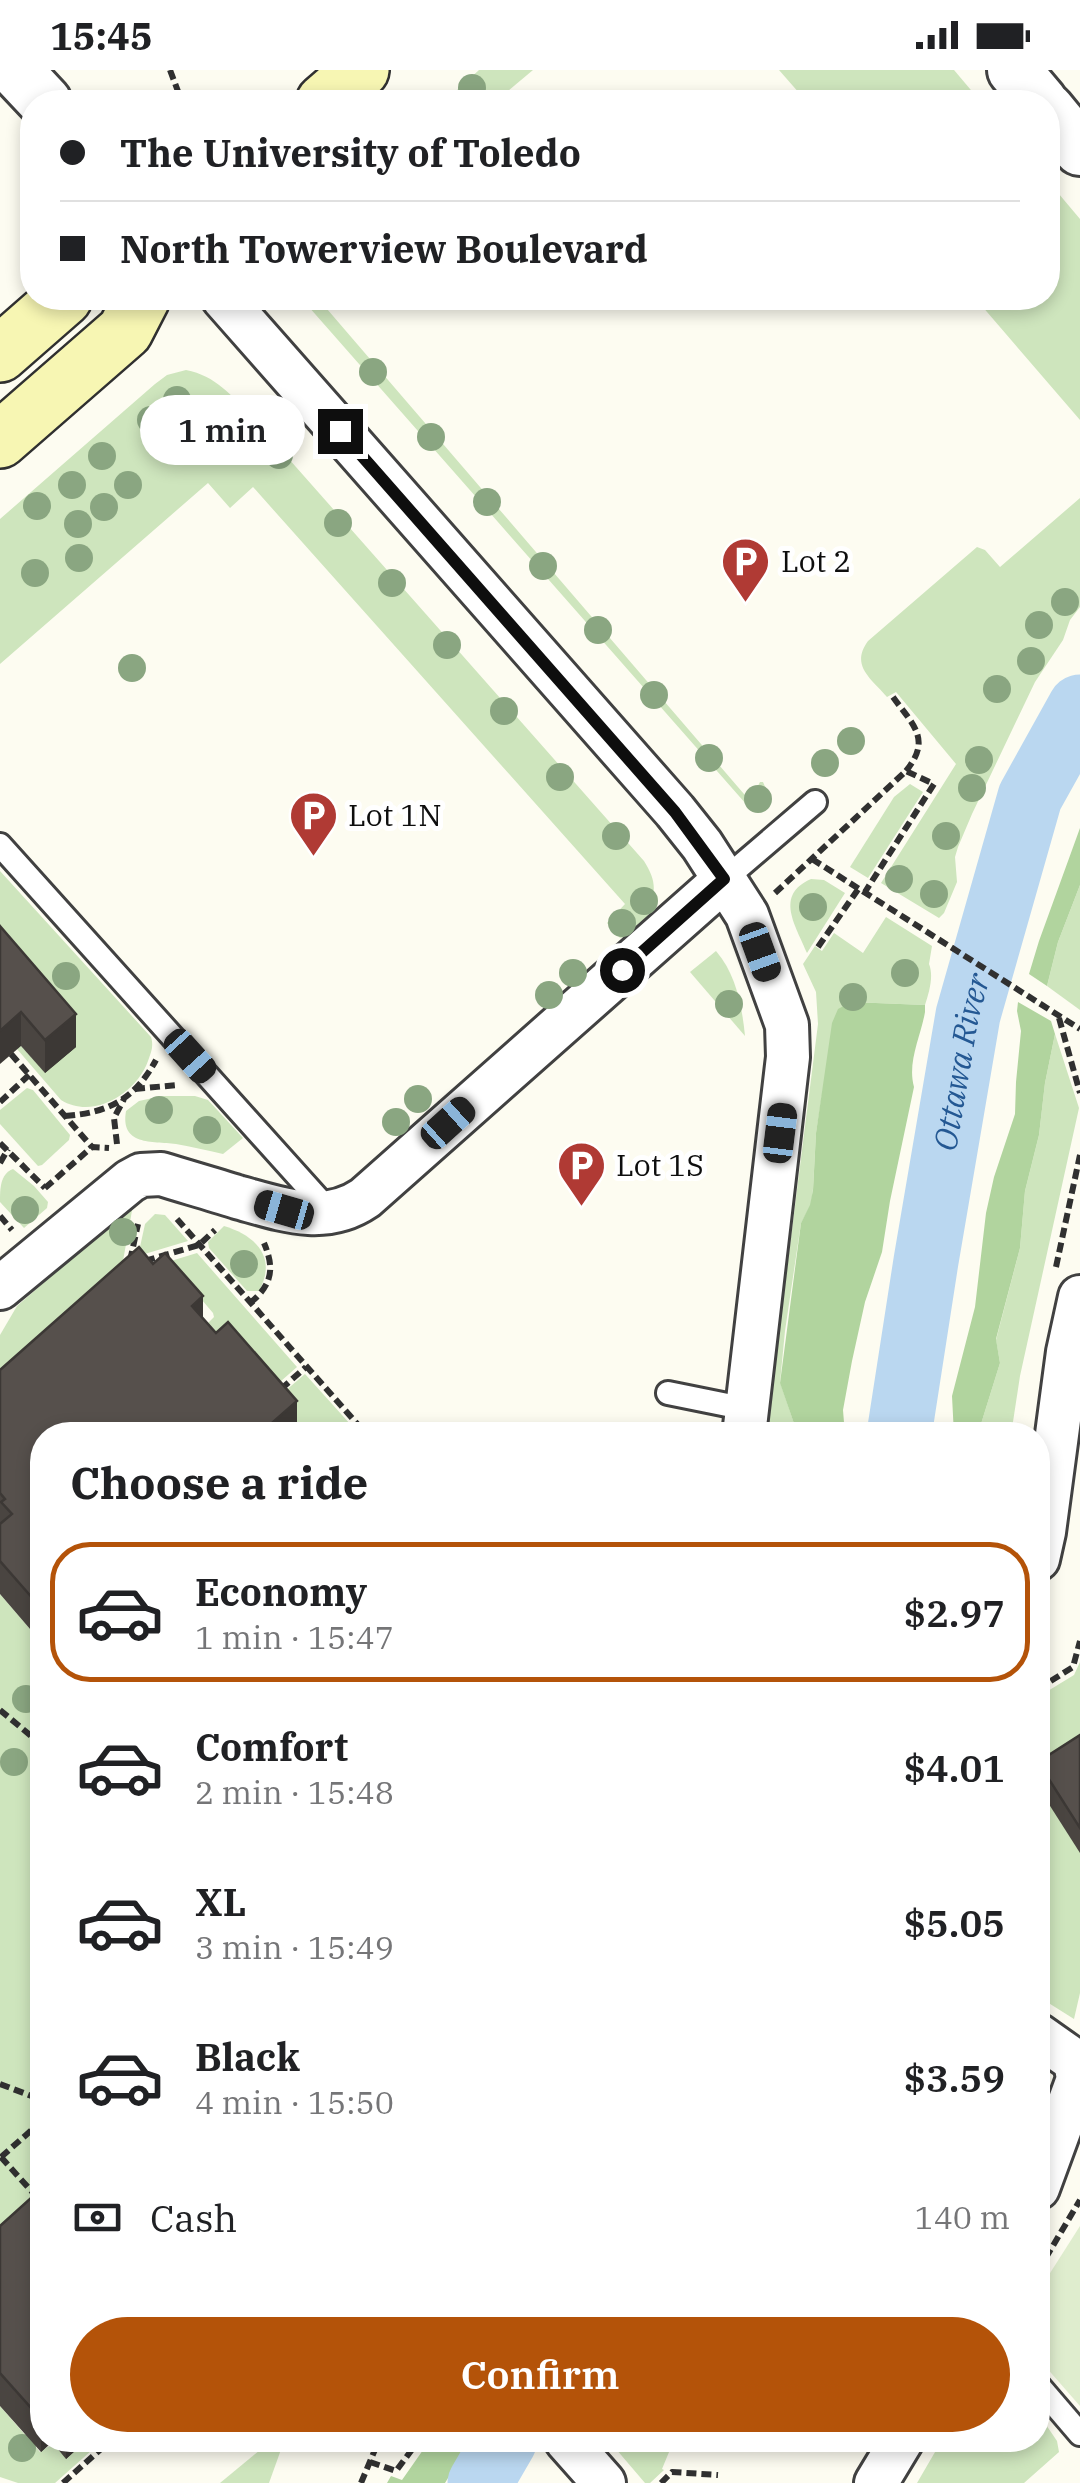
<!DOCTYPE html>
<meta charset="utf-8">
<style>
:root{--surface:#fff;--page:#f6f6f6;--text:#202124;--muted:#757577;--line:#e0e0e0;--accent:#b45309}
body{margin:0;font-family:"IBM Plex Serif",serif;background:var(--page);color:var(--text);height:100vh;display:flex;flex-direction:column;font-size:38px;white-space:nowrap}
*{box-sizing:border-box;margin:0}
p{font-size:32px;color:var(--muted)}
.icon{flex:none;width:55px;height:55px;fill:none;stroke:currentColor;stroke-width:2;stroke-linecap:round;stroke-linejoin:round}
.map{position:relative;flex:1;overflow:hidden}
.sheet{position:absolute;left:30px;top:1352px;width:1020px;height:1030px;display:flex;flex-direction:column;background:var(--surface);border-radius:40px;box-shadow:0 5px 15px #0003}
.sheet>*{flex:none}
.banner{position:absolute;left:20px;top:20px;width:1040px;height:220px;border-radius:40px;box-shadow:0 5px 15px #0003;display:grid;align-content:center;height:220px;padding:0 40px;background:var(--surface)}
.end{position:absolute;width:45px;height:45px;margin:-22px;border:12px solid #0e0e0e;background:#fff;box-shadow:0 0 0 5px #fff}
.from{border-radius:50%}
.bubble{position:absolute;height:70px;border-radius:35px;background:var(--surface);box-shadow:0 5px 15px #0003;font-size:32px;font-weight:600;line-height:70px;text-align:center}
.car{position:absolute;width:30px;height:60px;margin:-30px -15px;border-radius:12px;box-shadow:0 0 8px 2px #0007;background:linear-gradient(#222 24%,#8ab4d8 0 40%,#222 0 76%,#8ab4d8 0 86%,#222 0)}
.banner b{display:flex;align-items:center;gap:35px;height:95px;font-size:38px}
.banner b+b{border-top:2px solid var(--line)}
.banner i{width:25px;height:25px;background:var(--text)}
ul{padding:0;list-style:none}
li{display:flex;align-items:center;gap:30px;height:140px;margin:0 20px 15px;padding:0 20px;border:5px solid transparent;border-radius:40px}
li div{flex:1}
li b{display:block;font-size:38px}
li em{font-style:normal;font-weight:600}
li.on{border-color:var(--accent)}
li>.icon{width:90px;height:90px;stroke-width:1.5}
h2{padding:0 40px;font-size:45px;line-height:120px}
.pay{display:flex;align-items:center;gap:25px;height:110px;padding:0 40px;font-size:38px}
.pay p{margin-inline-start:auto}
.button{display:flex;gap:20px;margin-top:auto;padding:20px 40px}
.button a{flex:1;height:115px;border-radius:60px;background:var(--accent);color:#fff;font-size:40px;font-weight:600;line-height:115px;text-align:center}
.status{display:flex;justify-content:space-between;align-items:center;height:70px;padding:0 50px;background:var(--surface);direction:ltr}
.status svg{height:28px;fill:currentColor}
.map>svg:first-child{display:block}
.green{fill:#cee5bd}
.forest{fill:#b1d49e}
.pitch{fill:#dfedce}
.lines{fill:none;stroke-linecap:round;stroke-linejoin:round}
.river{stroke:#bad7f0;stroke-width:65}
.service-casing{stroke:#414141;stroke-width:28}
.minor-casing{stroke:#414141;stroke-width:48}
.tertiary-casing{stroke:#414141;stroke-width:58}
.secondary-casing{stroke:#303030;stroke-width:60}
.path{stroke:#303030;stroke-width:6;stroke-dasharray:10 5;stroke-linecap:butt}
.service{stroke:#fff;stroke-width:22}
.minor{stroke:#fff;stroke-width:42}
.tertiary{stroke:#fff;stroke-width:52}
.secondary{stroke:#f7f6b3;stroke-width:55}
.tree{fill:#8aa681}
.wall{fill:#4a4541}
.shaded-wall{fill:#3c3835}
.building{fill:#56504c;stroke:#3c3835;stroke-width:2.5}
.route{stroke:#0e0e0e;stroke-width:12}
.labels{text-anchor:middle;stroke-width:10;stroke-linejoin:round;paint-order:stroke}
.poi-label{font-size:30px;fill:#0e0e0e;stroke:#fff;text-anchor:start}
.water-label{font-size:32px;font-style:italic;fill:#245893;stroke:#fff}
</style>
<div class="status"><b>15:45</b><svg viewBox="0 0 49 12"><path d="M0 12V9h3v3zM5 12V6h3v6zM10 12V3h3v9zM15 12V0h3v12zM26 1h20v11H26zM47 4h2v5h-2z"/></svg></div>
<div class="map">
<svg width="1080" height="2413" viewBox="0 0 1080 2413">
<rect width="100%" height="100%" fill="#fdfcf1"/>
<g class="green">
<path d="M479,0H533L495,32H444Z"/>
<path d="M779,0H954L981,32H807Z"/>
<path d="M1048,111L1080,149V350L975,228H1048Z"/>
<path d="M301,228H325L321,232L750,731L760,712H763L769,726L764,737L756,739L746,734Z"/>
<path d="M186,300C216,306 231,325 251,346L644,791C654,807 657,818 650,836L655,842L628,867L620,868L607,853L625,834L253,417L230,438L208,413L0,594V449L155,314L167,305Z"/>
<path d="M1080,428V537L1070,550L1063,570L1035,612L972,744L958,777L955,787L957,812L944,843L939,848L881,813L956,694L896,622L887,627C871,608 850,596 868,571L977,477L985,480L1000,497Z"/>
<path d="M910,714L923,722L868,808L850,797L894,727Z"/>
<path d="M0,801L151,967C154,977 151,982 148,991C136,1024 93,1050 61,1030L17,979L21,976L46,1003L0,890Z"/>
<path d="M811,809L824,810L845,823L807,883C796,856 774,825 811,809Z"/>
<path d="M1080,815V940L1047,916L1058,872Z"/>
<path d="M886,847L932,876L929,894C934,906 929,923 925,935L851,932L823,1019L816,1063L813,1119L811,1135L801,1153L785,1261L780,1312L798,1365H766L818,954L816,922L803,894L815,876L822,881L834,863L863,883Z"/>
<path d="M716,881C736,904 742,936 745,966L690,902Z"/>
<path d="M1055,964L1079,1038L1020,1306L1011,1365H983L981,1354L1000,1293L996,1270L1020,1178L1025,1121L1039,1065L1045,1013Z"/>
<path d="M27,1018L33,1020L70,1065L69,1070L42,1095L38,1096L0,1054V1040Z"/>
<path d="M162,1026H195L208,1030L243,1068L223,1084C207,1080 192,1077 176,1074C152,1071 120,1076 126,1041L139,1031Z"/>
<path d="M13,1099L34,1116L48,1132L47,1138L24,1158L0,1132C0,1119 0,1104 13,1099Z"/>
<path d="M133,1135L123,1191L0,1300V1265L17,1236Z"/>
<path d="M155,1144L165,1145L188,1171L138,1186L145,1154Z"/>
<path d="M224,1156C257,1166 277,1188 259,1221H247L209,1178L208,1172Z"/>
<path d="M197,1183L297,1297L264,1326L203,1258L214,1247L213,1243L196,1223L148,1198Z"/>
<path d="M305,1304L360,1365H297L270,1334Z"/>
<path d="M0,1524L42,1573V2152L0,2189Z"/>
<path d="M1080,1592V1923L1074,1949L1047,1932L1050,1924L1038,1916V1627L1074,1605Z"/>
<path d="M0,2336L40,2382C56,2369 82,2368 101,2372L55,2413H18L0,2407Z"/>
<path d="M1038,2343L1057,2371L1059,2382L1024,2413H917L942,2370H1038Z"/>
<path d="M272,2370H282L283,2374L269,2413H220Z"/>
<path d="M611,2370H674L662,2399L664,2400L650,2413H645L610,2372Z"/>
</g>
<g class="forest">
<path d="M1080,758V815L1058,872L1047,916L1029,904L1039,871Z"/>
<path d="M851,932L925,935V942C921,966 907,992 914,1017L890,1131L882,1182L865,1232L852,1291L843,1340L845,1365H798L780,1313L801,1153L810,1135L813,1120L816,1063L832,953L838,939Z"/>
<path d="M1018,932L1051,951L1055,964L1045,1013L1039,1065L1025,1121L1020,1178L996,1269L1000,1293L981,1354L983,1365H954L952,1326L975,1237L986,1143L994,1107L1015,1044L1016,1012L1021,961L1017,941Z"/>
<path d="M430,2370H471L445,2413H387L391,2406L402,2410Z"/>
</g>
<path class="pitch" d="M1080,2156V2336L1038,2288V2222Z"/>
<g class="lines">
<g class="river">
<path id="s1" d="M899,1365L926,1191L968,945L1030,727L1080,637"/>
<path d="M480,2413L505,2370"/>
</g>
<defs>
<g id="service">
<path d="M0,775L331,1143"/>
<path d="M725,809L815,732"/>
<path d="M668,1323L747,1339"/>
<path d="M1038,2315L1080,2364"/>
</g>
<g id="minor">
<path d="M223,228L675,741L702,775L747,845L787,955L788,987L744,1365"/>
<path d="M0,1218L130,1111L141,1105L161,1104C187,1112 212,1119 237,1127C281,1139 324,1156 365,1128L725,809"/>
<path d="M1038,1489L1044,1462L1068,1282L1080,1227"/>
<path d="M1038,1965L1075,1991L1078,2009L1038,2118"/>
<path d="M566,2370L604,2413"/>
<path d="M876,2413L902,2370"/>
</g>
<g id="tertiary">
<path d="M15,0L45,32"/>
<path d="M1014,0L1041,32"/>
<path d="M1048,40L1080,79"/>
</g>
<g id="secondary">
<path d="M324,32L361,0"/>
<path d="M0,284L64,228"/>
<path d="M0,370L125,261L142,228"/>
</g>
</defs>
<use href="#service" class="service-casing"/>
<use href="#minor" class="minor-casing"/>
<use href="#tertiary" class="tertiary-casing"/>
<use href="#secondary" class="secondary-casing"/>
<g class="path">
<path d="M170,0L179,24L177,32"/>
<path d="M893,627C913,655 932,669 906,701"/>
<path d="M812,789L1080,959"/>
<path d="M775,823L906,701L934,714L865,822"/>
<path d="M818,877L859,818"/>
<path d="M1059,948L1080,1023"/>
<path d="M11,984L92,1077"/>
<path d="M135,1019L177,1015"/>
<path d="M0,1032L29,1005"/>
<path d="M65,1046C108,1043 135,1029 156,990"/>
<path d="M0,1073L45,1118"/>
<path d="M117,1074L114,1048L124,1029"/>
<path d="M0,1093L8,1079"/>
<path d="M45,1118L92,1077L109,1078"/>
<path d="M0,1146L12,1160"/>
<path d="M177,1149L367,1365"/>
<path d="M130,1191L138,1154"/>
<path d="M145,1191L199,1175L215,1160"/>
<path d="M1056,1197L1080,1085"/>
<path d="M250,1233C272,1215 275,1199 264,1173"/>
<path d="M281,1319L306,1297"/>
<path d="M1038,1619L1073,1597L1080,1571"/>
<path d="M0,1640L42,1675"/>
<path d="M0,2014L42,2030"/>
<path d="M1,2087L42,2133"/>
<path d="M1,2087L42,2051"/>
<path d="M1038,2201L1080,2130"/>
<path d="M370,2392L396,2401L419,2370"/>
<path d="M63,2413L111,2370"/>
<path d="M361,2413L379,2370"/>
<path d="M661,2413L672,2402L718,2405"/>
</g>
<use href="#service" class="service"/>
<use href="#minor" class="minor"/>
<use href="#tertiary" class="tertiary"/>
<use href="#secondary" class="secondary"/>
</g>
<g class="tree">
<circle cx="472" cy="18" r="14"/>
<circle cx="373" cy="302" r="14"/>
<circle cx="177" cy="330" r="14"/>
<circle cx="151" cy="350" r="14"/>
<circle cx="212" cy="353" r="14"/>
<circle cx="431" cy="367" r="14"/>
<circle cx="204" cy="381" r="14"/>
<circle cx="279" cy="385" r="14"/>
<circle cx="102" cy="386" r="14"/>
<circle cx="72" cy="415" r="14"/>
<circle cx="128" cy="415" r="14"/>
<circle cx="487" cy="432" r="14"/>
<circle cx="37" cy="436" r="14"/>
<circle cx="104" cy="437" r="14"/>
<circle cx="338" cy="453" r="14"/>
<circle cx="78" cy="454" r="14"/>
<circle cx="79" cy="488" r="14"/>
<circle cx="543" cy="496" r="14"/>
<circle cx="35" cy="503" r="14"/>
<circle cx="392" cy="513" r="14"/>
<circle cx="1065" cy="532" r="14"/>
<circle cx="1039" cy="555" r="14"/>
<circle cx="598" cy="560" r="14"/>
<circle cx="447" cy="575" r="14"/>
<circle cx="1031" cy="591" r="14"/>
<circle cx="132" cy="598" r="14"/>
<circle cx="997" cy="619" r="14"/>
<circle cx="654" cy="625" r="14"/>
<circle cx="504" cy="641" r="14"/>
<circle cx="851" cy="671" r="14"/>
<circle cx="709" cy="688" r="14"/>
<circle cx="979" cy="690" r="14"/>
<circle cx="825" cy="693" r="14"/>
<circle cx="560" cy="707" r="14"/>
<circle cx="972" cy="718" r="14"/>
<circle cx="758" cy="729" r="14"/>
<circle cx="616" cy="766" r="14"/>
<circle cx="946" cy="766" r="14"/>
<circle cx="899" cy="809" r="14"/>
<circle cx="934" cy="824" r="14"/>
<circle cx="644" cy="831" r="14"/>
<circle cx="813" cy="837" r="14"/>
<circle cx="622" cy="853" r="14"/>
<circle cx="573" cy="903" r="14"/>
<circle cx="905" cy="903" r="14"/>
<circle cx="66" cy="906" r="14"/>
<circle cx="549" cy="925" r="14"/>
<circle cx="853" cy="927" r="14"/>
<circle cx="729" cy="934" r="14"/>
<circle cx="418" cy="1029" r="14"/>
<circle cx="159" cy="1040" r="14"/>
<circle cx="396" cy="1052" r="14"/>
<circle cx="207" cy="1060" r="14"/>
<circle cx="25" cy="1140" r="14"/>
<circle cx="123" cy="1162" r="14"/>
<circle cx="244" cy="1194" r="14"/>
<circle cx="26" cy="1629" r="14"/>
<circle cx="14" cy="1692" r="14"/>
<circle cx="22" cy="2378" r="14"/>
</g>
<g class="wall">
<path d="M0,856L76,977L45,1003L21,976Z"/>
<path d="M203,1248L297,1365H42V1573L0,1524V1300Z"/>
<path d="M1080,1665V1783L1038,1717V1692Z"/>
<path d="M42,2118V2370H87L66,2389L52,2372L41,2382L0,2336V2156Z"/>
</g>
<g class="shaded-wall">
<path d="M21,942V976L0,994V961Z"/>
<path d="M76,944V977L45,1003V970Z"/>
<path d="M203,1226V1260L192,1236Z"/>
<path d="M297,1331V1365H265V1359Z"/>
<path d="M42,2347V2370H52V2372L41,2382V2349Z"/>
<path d="M66,2370H87L66,2389Z"/>
</g>
<g class="building">
<path d="M0,856L76,944L45,970L21,942L0,961Z"/>
<path d="M139,1177L153,1194L165,1183L203,1226L192,1236L216,1263L228,1252L297,1331L265,1359L271,1365H42V1539L0,1491V1454L12,1444L1,1432L5,1429L0,1423V1300Z"/>
<path d="M1080,1665V1758L1038,1692Z"/>
<path d="M42,2118V2347L41,2349L0,2303V2156Z"/>
</g>
<g class="lines">
<path class="route" d="M340,361L675,742L724,809L622,900"/>
</g>
<defs>
<symbol id="parking-pin" viewBox="-11 -11 22 30"><path d="M0 17L-7.5 6A9.5 9.5 0 1 1 7.5 6Z" fill="#b03a34" stroke="#fff"/><path d="M-3.5-5.5H1a3.5 3.5 0 0 1 0 7H-1V5.5H-3.5ZM-1-3.4V-.6H.8a1.4 1.4 0 0 0 0-2.8Z" fill="#fff"/></symbol>
</defs>
<g fill-rule="evenodd">
<use href="#parking-pin" x="718" y="464" width="55" height="75"/>
<use href="#parking-pin" x="286" y="718" width="55" height="75"/>
<use href="#parking-pin" x="554" y="1068" width="55" height="75"/>
</g>
<g class="labels">
<g class="poi-label">
<text x="781" y="502">Lot 2</text>
<text x="348" y="756">Lot 1N</text>
<text x="616" y="1106">Lot 1S</text>
</g>
<g class="water-label">
<text dy="11" stroke="none"><textPath href="#s1" startOffset="378">Ottawa River</textPath></text>
</g>
</g>
</svg>
<i class="end from" style="left:622px;top:900px"></i>
<i class="end" style="left:340px;top:361px"></i>
<div class="bubble" style="left:140px;top:325px;width:165px">1 min</div>
<i class="car" style="left:760px;top:882px;rotate:160deg"></i>
<i class="car" style="left:190px;top:986px;rotate:138deg"></i>
<i class="car" style="left:448px;top:1053px;rotate:48deg"></i>
<i class="car" style="left:780px;top:1063px;rotate:7deg"></i>
<i class="car" style="left:284px;top:1140px;rotate:286deg"></i>
<div class="banner">
<b><i class="from"></i>The University of Toledo</b>
<b><i></i>North Towerview Boulevard</b>
</div>
<section class="sheet">
<h2>Choose a ride</h2>
<ul>
<li class="on"><svg class="icon" aria-label="car" viewBox="0 0 24 24"><path d="M5 17H2v-5l4-1 3-4h7l3 4 3 1v5h-3M9 17h6M6 11h13"/><circle cx="7" cy="17" r="2"/><circle cx="17" cy="17" r="2"/></svg><div><b>Economy</b><p>1 min · 15:47</p></div><em>$2.97</em></li>
<li><svg class="icon" aria-label="car" viewBox="0 0 24 24"><path d="M5 17H2v-5l4-1 3-4h7l3 4 3 1v5h-3M9 17h6M6 11h13"/><circle cx="7" cy="17" r="2"/><circle cx="17" cy="17" r="2"/></svg><div><b>Comfort</b><p>2 min · 15:48</p></div><em>$4.01</em></li>
<li><svg class="icon" aria-label="car" viewBox="0 0 24 24"><path d="M5 17H2v-5l4-1 3-4h7l3 4 3 1v5h-3M9 17h6M6 11h13"/><circle cx="7" cy="17" r="2"/><circle cx="17" cy="17" r="2"/></svg><div><b>XL</b><p>3 min · 15:49</p></div><em>$5.05</em></li>
<li><svg class="icon" aria-label="car" viewBox="0 0 24 24"><path d="M5 17H2v-5l4-1 3-4h7l3 4 3 1v5h-3M9 17h6M6 11h13"/><circle cx="7" cy="17" r="2"/><circle cx="17" cy="17" r="2"/></svg><div><b>Black</b><p>4 min · 15:50</p></div><em>$3.59</em></li>
</ul>
<div class="pay"><svg class="icon" aria-label="cash" viewBox="0 0 24 24"><path d="M3 7h18v10H3z"/><circle cx="12" cy="12" r="2"/></svg>Cash<p>140 m</p></div>
<div class="button"><a>Confirm</a></div>
</section>
</div>
